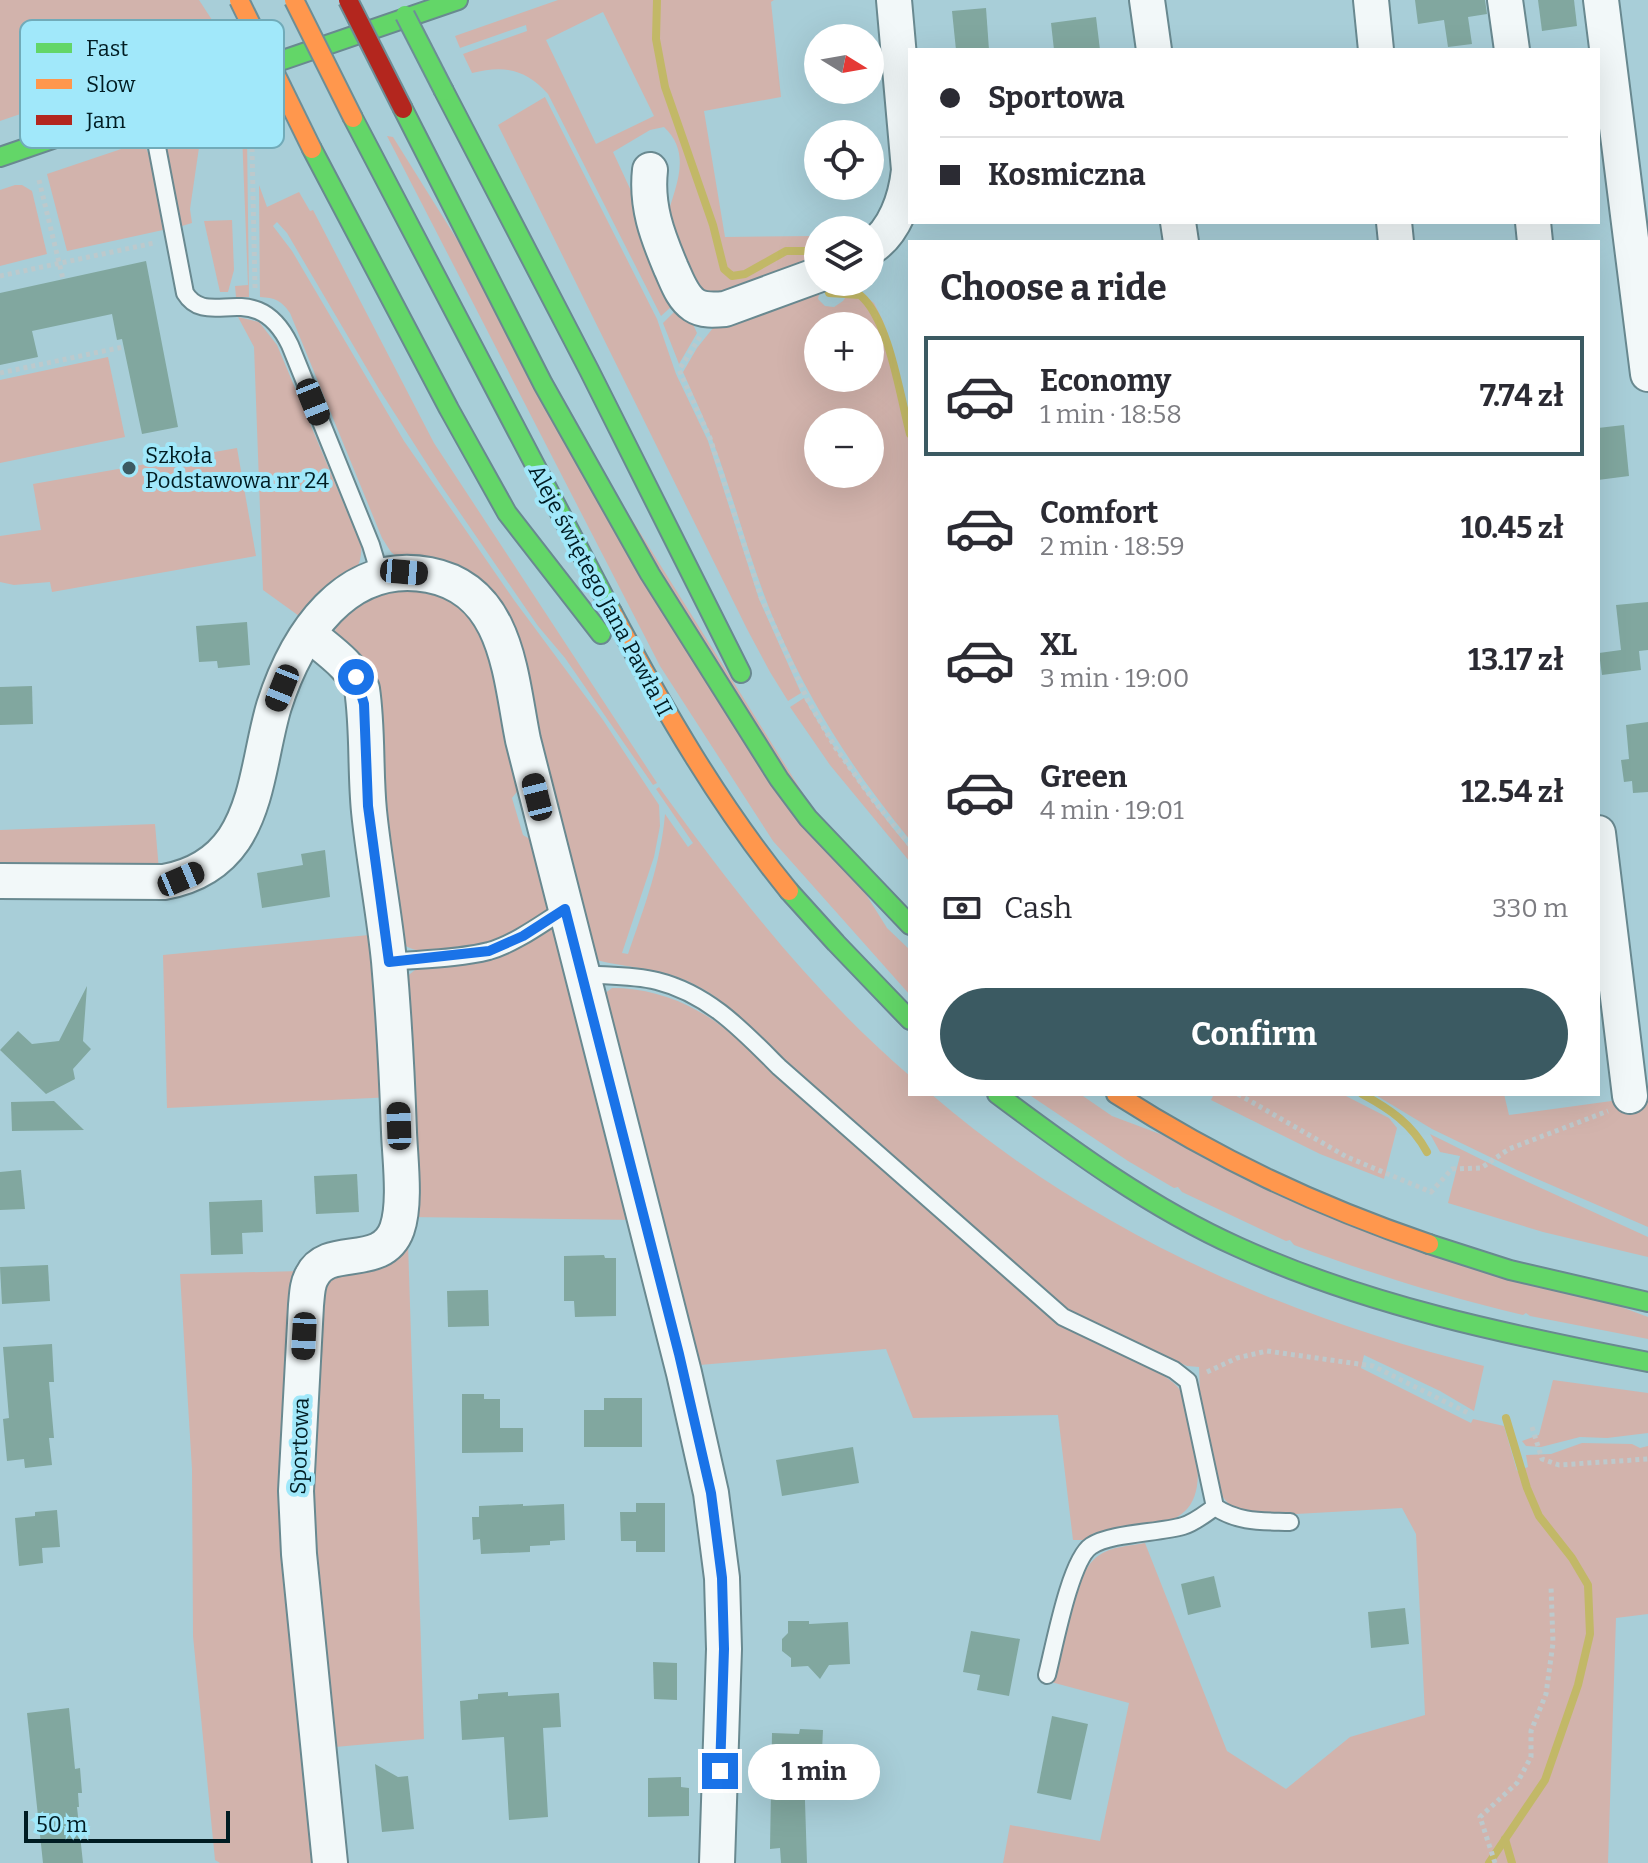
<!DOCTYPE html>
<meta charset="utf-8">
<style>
:root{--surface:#fff;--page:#f7f7f7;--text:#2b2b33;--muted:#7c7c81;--line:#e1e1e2;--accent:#3b5a62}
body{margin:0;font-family:Bitter,serif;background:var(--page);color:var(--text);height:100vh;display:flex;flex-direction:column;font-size:30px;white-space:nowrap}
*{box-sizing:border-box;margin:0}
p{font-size:26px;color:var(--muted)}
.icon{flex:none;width:44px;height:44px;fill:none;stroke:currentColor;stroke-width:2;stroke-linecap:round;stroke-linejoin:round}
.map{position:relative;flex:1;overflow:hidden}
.drawer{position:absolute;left:908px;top:240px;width:692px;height:856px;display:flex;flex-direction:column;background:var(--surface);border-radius:0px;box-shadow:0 8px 32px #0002}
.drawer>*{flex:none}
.banner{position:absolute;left:908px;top:48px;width:692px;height:176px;border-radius:0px;box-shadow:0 8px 32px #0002;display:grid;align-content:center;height:176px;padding:0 32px;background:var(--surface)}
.needle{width:52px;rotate:101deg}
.controls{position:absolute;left:804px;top:24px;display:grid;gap:16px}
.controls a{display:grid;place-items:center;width:80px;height:80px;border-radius:50%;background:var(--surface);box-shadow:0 8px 32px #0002;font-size:40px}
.scale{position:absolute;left:24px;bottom:20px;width:206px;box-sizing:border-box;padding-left:8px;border:4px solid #001c22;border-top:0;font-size:22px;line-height:28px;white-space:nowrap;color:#001c22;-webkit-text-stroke:6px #a1e8fa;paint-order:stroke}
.end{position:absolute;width:36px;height:36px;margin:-18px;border:10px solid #1a73e8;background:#fff;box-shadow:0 0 0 4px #fff}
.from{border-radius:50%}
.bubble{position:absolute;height:56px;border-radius:28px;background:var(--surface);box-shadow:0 8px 32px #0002;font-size:26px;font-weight:700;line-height:56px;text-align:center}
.car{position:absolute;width:24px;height:48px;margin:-24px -12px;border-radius:10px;box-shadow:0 0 6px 2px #0007;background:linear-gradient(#222 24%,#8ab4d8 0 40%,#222 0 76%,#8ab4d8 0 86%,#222 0)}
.banner b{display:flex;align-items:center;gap:28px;height:76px;font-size:30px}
.banner b+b{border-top:2px solid var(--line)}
.banner i{width:20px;height:20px;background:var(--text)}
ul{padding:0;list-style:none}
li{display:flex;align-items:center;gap:24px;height:120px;margin:0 16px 12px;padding:0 16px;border:4px solid transparent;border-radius:0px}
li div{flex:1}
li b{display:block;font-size:30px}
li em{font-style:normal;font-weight:700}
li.active{border-color:var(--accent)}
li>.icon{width:72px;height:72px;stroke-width:1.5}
h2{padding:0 32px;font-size:36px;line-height:96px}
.pay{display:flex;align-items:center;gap:20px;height:88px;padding:0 32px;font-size:30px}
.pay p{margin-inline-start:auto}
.action{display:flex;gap:16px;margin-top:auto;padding:16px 32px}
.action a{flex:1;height:92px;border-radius:48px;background:var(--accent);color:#fff;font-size:32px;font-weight:700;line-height:92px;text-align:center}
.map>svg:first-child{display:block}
.green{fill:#d2b3ac;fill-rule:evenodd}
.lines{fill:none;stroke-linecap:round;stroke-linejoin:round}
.stream{stroke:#c2b867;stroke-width:8}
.building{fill:#81a79f}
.lane-casing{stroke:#698990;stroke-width:20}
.street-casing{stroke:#698990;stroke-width:38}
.fast-casing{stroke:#698990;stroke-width:22}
.slow-casing{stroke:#698990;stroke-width:22}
.path{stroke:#bdc9cc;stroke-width:5;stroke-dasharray:4 4;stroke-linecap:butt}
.lane{stroke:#f2f8f9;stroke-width:16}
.street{stroke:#f2f8f9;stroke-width:34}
.fast{stroke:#63d668;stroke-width:18}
.slow{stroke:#ff974d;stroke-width:18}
.fast-bridge-casing{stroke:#6d8e96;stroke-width:22;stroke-linecap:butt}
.slow-bridge-casing{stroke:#6d8e96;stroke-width:22;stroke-linecap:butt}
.jam-bridge-casing{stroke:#6d8e96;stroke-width:22;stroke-linecap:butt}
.fast-bridge{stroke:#63d668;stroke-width:18}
.slow-bridge{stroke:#ff974d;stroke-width:18}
.jam-bridge{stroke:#b3261e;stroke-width:18}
.route{stroke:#1a73e8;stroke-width:10}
.poi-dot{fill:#3b5a62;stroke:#a1e8fa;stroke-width:3}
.labels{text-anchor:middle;stroke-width:8;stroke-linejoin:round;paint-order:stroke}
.poi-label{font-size:22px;fill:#001c22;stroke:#a1e8fa;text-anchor:start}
.street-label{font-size:22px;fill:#001c22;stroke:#a1e8fa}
.key{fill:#a1e8fa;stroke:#71abb9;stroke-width:2}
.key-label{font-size:22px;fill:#001c22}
</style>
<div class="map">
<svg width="1648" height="1863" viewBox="0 0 1648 1863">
<rect width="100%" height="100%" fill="#a8ced8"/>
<g class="green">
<path d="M0,0H199L227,43L0,121Z"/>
<path d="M558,0H774L771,2L781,97L704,111L725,237L813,236L818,247V268L704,302L666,220C675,187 693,154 664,127L650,130L613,152L697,333L679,364L663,323L676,310L672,306L661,316L548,94C526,69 504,65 472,73L463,54L527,31L526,25L460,48L455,36ZM603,12L654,116L596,144L546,40Z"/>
<path d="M545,97L657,319L676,374L708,441L759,599L801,693L788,701L770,672L747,629L498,125Z"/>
<path d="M260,101L267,116L247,135L249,297H236L235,286L248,285L242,134L252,119L201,134L190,209L192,223L182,226L163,135Z"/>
<path d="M387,136L393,137L887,928L910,950V995L773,841L660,666Z"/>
<path d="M142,142C158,165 158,202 163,230L67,251L47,174Z"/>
<path d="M15,185H22L32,191L47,254L0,266V190Z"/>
<path d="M259,185L267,207L299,192L310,211L313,210L434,443L657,783L653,785L565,658L538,626L438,481L379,389L287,233L277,222L273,226L292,251L404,441L514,600L603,720L659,805L660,826L654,857L622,953L628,954C644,908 661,863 665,814L688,847L693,843L656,789L659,787C734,891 812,992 910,1076V1094H931C1089,1230 1282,1317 1484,1366L1474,1411L1440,1391L1364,1355L1361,1368L1471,1423L1473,1419L1504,1426L1517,1471L1528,1467L1526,1455L1551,1454L1582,1443L1632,1444L1640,1448L1648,1446V1614L1616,1618L1608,1863H1003L1010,1825L1100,1841L1129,1703L1051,1682C1059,1652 1073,1573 1098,1556C1111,1546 1130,1546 1145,1543L1227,1751L1286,1789L1350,1737L1425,1715L1416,1534L1402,1508L1259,1516C1241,1512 1231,1510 1221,1494L1200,1392L1199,1367L1187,1366L1094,1324L1062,1305C969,1231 882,1149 792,1070C755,1037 736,1003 687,981C657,967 624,968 593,959L494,595L478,586L401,560L391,552L382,538L290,313C281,300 275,298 260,297Z"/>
<path d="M232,220L234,270L228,292H220L204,221Z"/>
<path d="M853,287L874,303L883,321L910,417V840C855,773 813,708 778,629C751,568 736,502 712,439C704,417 693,395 683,372L697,348L725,313L820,291L818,299L825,306L834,307L843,301ZM818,326H870V378H818ZM818,422H870V474H818Z"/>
<path d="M238,317L259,322L277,345L361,545C365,578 327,601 306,621L263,590L254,347Z"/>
<path d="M108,357L125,437L0,463V380Z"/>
<path d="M237,448L256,556L52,592L50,582L14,585L0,582V536L41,530L33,484Z"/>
<path d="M389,585L445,591L483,626L520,788L512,798L523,835L543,847C546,862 556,887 552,901C543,937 421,971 399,940C392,931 393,910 391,898L399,891L393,856L381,848L335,631L341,611Z"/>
<path d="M804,698C835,752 870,801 910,849V862L830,765L790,707Z"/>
<path d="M155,824L159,870L0,869V830Z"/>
<path d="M555,926L637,1220L406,1217L405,978L415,970L428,965Z"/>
<path d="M379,934L393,1097L167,1108L163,955Z"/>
<path d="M612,988C642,988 672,996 698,1011C734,1030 774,1072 805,1100C878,1165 951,1233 1028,1295C1046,1310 1065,1326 1086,1338C1108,1351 1167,1370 1180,1390C1190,1406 1191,1430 1195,1449C1211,1532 1155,1525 1094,1533L1086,1540H1073L1058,1415L913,1418L886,1349L688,1366L604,994Z"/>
<path d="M1028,1094H1080L1112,1116L1648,1317V1339L1530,1316L1526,1313L1523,1315C1443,1296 1372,1274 1294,1245L1290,1240L1286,1241L1182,1192L1178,1187L1174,1188L1128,1161Z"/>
<path d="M1214,1094H1342L1389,1118L1397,1128L1384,1179L1320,1154L1211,1100Z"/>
<path d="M1374,1094H1504L1509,1115L1648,1096V1227L1519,1171L1432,1129Z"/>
<path d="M1430,1134L1517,1177L1648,1237V1257L1543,1232L1448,1203L1460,1156L1440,1152Z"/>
<path d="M408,1243L424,1739L324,1748L306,1568L319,1280Z"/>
<path d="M301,1271L323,1863H220L215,1860L193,1636L192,1469L180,1274Z"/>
<path d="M1553,1380L1648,1393V1433L1607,1438L1580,1437L1541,1447L1526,1446L1522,1441L1539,1435Z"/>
</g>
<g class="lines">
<g class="stream">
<path d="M657,0L656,39L665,87L713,225L724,269L732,276L745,274L786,251H808L816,257"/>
<path d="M825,282L829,293L860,295C889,319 900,396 910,434"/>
<path d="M1362,1094C1390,1109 1412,1124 1427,1152"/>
<path d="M1505,1839L1512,1863"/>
<path d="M1489,1863L1545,1780L1578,1685L1590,1634L1588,1585L1572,1558L1539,1516L1527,1488L1506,1418"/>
</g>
</g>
<g class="building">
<path d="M1415,0H1485L1487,14L1468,17L1472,44L1448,47L1444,20L1418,24Z"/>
<path d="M1538,0H1574L1577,26L1542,31Z"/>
<path d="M986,8L989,50H956L952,11Z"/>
<path d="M1096,17L1100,50H1054L1051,23Z"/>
<path d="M146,261L178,427L142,434L122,339L117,340L112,314L32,331L38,357L0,365V293Z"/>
<path d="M1624,425L1629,476L1598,480V428Z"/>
<path d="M1648,602V650L1639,651L1641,670L1602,675L1599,653L1621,650L1616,605Z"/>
<path d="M247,622L250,665L218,668L217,661L199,662L196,626Z"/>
<path d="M32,686L33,724L0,725V687Z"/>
<path d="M1648,722V792L1633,793L1632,781L1624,782L1621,760L1629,759L1626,725Z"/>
<path d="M325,850L330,897L262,908L257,873L303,865L301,854Z"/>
<path d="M87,986L83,1041L91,1049L73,1069L75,1079L46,1094L0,1050L18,1031L32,1044L59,1041Z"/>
<path d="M54,1101L84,1130L12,1131L11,1102Z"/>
<path d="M21,1170L25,1209L0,1210V1172Z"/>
<path d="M357,1174L359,1212L316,1214L314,1176Z"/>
<path d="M262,1200L263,1232L242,1233L243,1254L211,1255L209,1202Z"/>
<path d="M604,1255L605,1258H616V1316L575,1317L574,1301H564V1256Z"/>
<path d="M48,1265L50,1301L2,1304L0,1267Z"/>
<path d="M488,1290L489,1326L448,1327L447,1291Z"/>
<path d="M52,1344L54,1382H49L54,1438H49L52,1465L25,1468L24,1459L7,1461L3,1419L9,1418L3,1347Z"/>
<path d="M462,1394H484V1399H500V1428H523V1452L462,1453Z"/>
<path d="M604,1398H642V1447H584V1410H604Z"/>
<path d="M853,1447L859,1483L782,1496L776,1460Z"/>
<path d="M636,1503H665V1552H636V1541H621L620,1512H636Z"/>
<path d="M523,1504V1506L564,1504L565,1540L550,1541V1545L530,1546V1552L481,1554L480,1539L473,1540L472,1517H479V1506Z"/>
<path d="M57,1510L60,1547L42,1548L43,1563L19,1566L15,1518L35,1516V1512Z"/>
<path d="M1214,1576L1221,1607L1188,1615L1181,1584Z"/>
<path d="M1405,1608L1409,1644L1371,1648L1368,1612Z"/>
<path d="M788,1621H809V1624L848,1622L850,1664L829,1665L820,1679L808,1666L791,1667V1658L782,1651V1639L788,1633Z"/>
<path d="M971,1631L1020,1639L1009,1696L977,1690L980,1675L963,1672Z"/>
<path d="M653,1662L677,1663V1700L654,1699Z"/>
<path d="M508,1692V1696L559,1693L561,1727L543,1728L548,1817L509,1820L504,1737L462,1740L460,1701L478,1699V1694Z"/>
<path d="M69,1708L75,1769L80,1768L82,1793H78L79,1807H77L83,1863H43L27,1713Z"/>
<path d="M1052,1716L1088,1724L1071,1800L1037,1793Z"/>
<path d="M800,1729L823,1730L821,1772L804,1771L807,1863H781L780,1848L770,1849L772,1733L799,1734Z"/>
<path d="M375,1764L398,1777L408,1776L414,1829L382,1832Z"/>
<path d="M681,1777V1787L689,1788V1816L648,1817V1778Z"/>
</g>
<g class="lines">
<defs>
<g id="lane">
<path d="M145,111L157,147L185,293C208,331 256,275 290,345L371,545L380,575"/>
<path d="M389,962C422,959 457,959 489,951C516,943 541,924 565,909"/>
<path d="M582,974C606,976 633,975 657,981C709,994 743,1031 779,1067L1063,1317L1174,1370L1188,1381L1215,1507C1239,1523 1263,1521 1290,1522"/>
<path d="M1047,1675C1054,1648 1070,1560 1091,1546C1110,1533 1159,1533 1183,1526C1194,1523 1205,1514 1215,1507"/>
</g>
<g id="street">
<path d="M1147,0L1154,50"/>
<path d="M1371,0L1376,50"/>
<path d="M1505,0L1512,50"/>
<path d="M1601,0L1648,374"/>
<path d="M650,170C646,206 657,235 671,268C677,281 682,297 694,305C703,311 714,310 725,309L818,275"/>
<path d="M1178,222L1181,242"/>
<path d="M1394,222L1396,242"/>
<path d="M1533,222L1535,242"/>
<path d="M870,248C895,232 906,198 909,170L894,0"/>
<path d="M309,634C329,651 351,665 362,689C368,729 365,770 369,811C374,861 384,911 389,961C394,1018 397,1075 399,1132C400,1159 406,1203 397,1229C382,1271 328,1243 312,1276C307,1284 307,1296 306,1305L296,1491L299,1554L330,1863"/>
<path d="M1598,833L1630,1096"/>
<path d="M0,881L164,882C192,877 217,864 234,839C259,801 261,749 274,706C296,637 345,559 429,575C508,590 510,676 523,740L684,1373L711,1493L722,1578L724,1649L717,1863"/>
</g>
<g id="fast">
<path d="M444,91L589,370L741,673"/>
<path d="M403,109L543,384L650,574L779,779L808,818L910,925"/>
<path d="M353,118L612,612"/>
<path d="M312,149L449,409L507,513L601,634"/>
<path d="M0,157L458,0"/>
<path d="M789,891L836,943L910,1020"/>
<path d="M997,1094C1073,1151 1151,1208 1238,1247C1368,1306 1509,1335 1648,1362"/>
<path d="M1429,1244L1510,1270L1648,1302"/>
</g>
<g id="slow">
<path d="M612,612C664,710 719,805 789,891"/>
<path d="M1116,1094C1218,1159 1315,1205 1429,1244"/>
</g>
</defs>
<use href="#lane" class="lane-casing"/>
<use href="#street" class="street-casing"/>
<use href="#fast" class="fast-casing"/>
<use href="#slow" class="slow-casing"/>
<g class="path">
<path d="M39,180L63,279"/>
<path d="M0,276L154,243"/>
<path d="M255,288L252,147L256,134L265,126"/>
<path d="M700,337L679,370L710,438L761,597L807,699L835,747L874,801L910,845"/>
<path d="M0,373L123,347"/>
<path d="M1238,1094L1347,1157L1431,1192L1452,1169L1481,1168L1509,1149L1608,1111"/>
<path d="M1207,1372L1237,1358L1267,1351L1373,1366L1470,1414"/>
<path d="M1532,1427L1542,1459L1559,1465L1648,1459"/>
<path d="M1495,1863L1480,1817L1517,1783L1531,1757V1731L1546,1694L1553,1643L1551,1586"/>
</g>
<use href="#lane" class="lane"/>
<use href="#street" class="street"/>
<use href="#fast" class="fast"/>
<use href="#slow" class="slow"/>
<defs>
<path id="fast-bridge" d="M405,15L444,91"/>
<g id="slow-bridge">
<path d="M239,0L312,149"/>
<path d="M294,0L353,118"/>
</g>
<path id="jam-bridge" d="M348,0L403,109"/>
</defs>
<use href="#fast-bridge" class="fast-bridge-casing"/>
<use href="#slow-bridge" class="slow-bridge-casing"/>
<use href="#jam-bridge" class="jam-bridge-casing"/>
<use href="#fast-bridge" class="fast-bridge"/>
<use href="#slow-bridge" class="slow-bridge"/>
<use href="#jam-bridge" class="jam-bridge"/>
</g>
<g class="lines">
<path class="route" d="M356,677L364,704L368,806L389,962L489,951L523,936L565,909L679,1354L711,1493L722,1578L724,1649L720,1771"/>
</g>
<circle class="poi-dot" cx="129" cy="468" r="8"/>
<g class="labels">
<g class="poi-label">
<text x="145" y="463">Szkoła<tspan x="145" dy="25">Podstawowa nr 24</tspan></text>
</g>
<g class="street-label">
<text transform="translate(601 590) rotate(62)" y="8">Aleje świętego Jana Pawła II</text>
<text transform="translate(299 1446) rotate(-88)" y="8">Sportowa</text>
</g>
</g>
<rect x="20" y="20" width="264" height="128" rx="12" class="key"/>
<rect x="36" y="43" width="36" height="10" fill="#63d668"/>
<rect x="36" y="79" width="36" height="10" fill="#ff974d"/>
<rect x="36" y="115" width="36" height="10" fill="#b3261e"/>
<g class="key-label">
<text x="86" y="56">Fast</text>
<text x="86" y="92">Slow</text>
<text x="86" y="128">Jam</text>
</g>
</svg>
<div class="controls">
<a><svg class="needle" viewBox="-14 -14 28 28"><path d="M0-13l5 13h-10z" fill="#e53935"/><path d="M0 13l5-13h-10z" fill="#7c7c81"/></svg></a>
<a><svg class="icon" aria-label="locate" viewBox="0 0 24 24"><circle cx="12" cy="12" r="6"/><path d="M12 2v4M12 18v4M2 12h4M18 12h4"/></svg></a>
<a><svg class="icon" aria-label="layers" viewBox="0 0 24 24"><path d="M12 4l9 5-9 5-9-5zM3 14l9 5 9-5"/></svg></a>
<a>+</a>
<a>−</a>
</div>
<div class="scale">50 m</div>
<i class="end from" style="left:356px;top:677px"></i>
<i class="end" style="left:720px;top:1771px"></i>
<div class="bubble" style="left:748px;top:1744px;width:132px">1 min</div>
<i class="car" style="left:313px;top:402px;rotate:158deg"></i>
<i class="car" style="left:404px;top:572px;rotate:95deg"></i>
<i class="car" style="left:282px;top:688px;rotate:202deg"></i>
<i class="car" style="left:537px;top:797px;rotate:346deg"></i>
<i class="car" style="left:181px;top:879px;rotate:67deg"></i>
<i class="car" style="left:399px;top:1126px;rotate:358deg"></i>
<i class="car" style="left:304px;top:1336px;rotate:183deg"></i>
<div class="banner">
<b><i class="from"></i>Sportowa</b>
<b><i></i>Kosmiczna</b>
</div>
<section class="drawer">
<h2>Choose a ride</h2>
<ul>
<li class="active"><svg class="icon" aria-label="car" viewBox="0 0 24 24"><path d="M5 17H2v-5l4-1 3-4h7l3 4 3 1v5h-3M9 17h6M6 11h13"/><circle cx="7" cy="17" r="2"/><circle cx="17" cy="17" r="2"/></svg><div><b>Economy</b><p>1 min · 18:58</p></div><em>7.74 zł</em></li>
<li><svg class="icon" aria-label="car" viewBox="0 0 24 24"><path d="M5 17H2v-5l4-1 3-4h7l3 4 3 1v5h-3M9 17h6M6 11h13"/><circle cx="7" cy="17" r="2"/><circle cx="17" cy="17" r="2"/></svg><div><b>Comfort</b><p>2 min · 18:59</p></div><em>10.45 zł</em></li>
<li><svg class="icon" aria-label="car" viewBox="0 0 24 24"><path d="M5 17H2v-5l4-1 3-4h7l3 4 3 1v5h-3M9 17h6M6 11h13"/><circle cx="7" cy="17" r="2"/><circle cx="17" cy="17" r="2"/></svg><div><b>XL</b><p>3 min · 19:00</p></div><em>13.17 zł</em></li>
<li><svg class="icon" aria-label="car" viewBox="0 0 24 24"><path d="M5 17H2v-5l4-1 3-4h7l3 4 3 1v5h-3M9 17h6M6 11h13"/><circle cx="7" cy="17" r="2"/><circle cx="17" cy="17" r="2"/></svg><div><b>Green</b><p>4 min · 19:01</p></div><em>12.54 zł</em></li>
</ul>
<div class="pay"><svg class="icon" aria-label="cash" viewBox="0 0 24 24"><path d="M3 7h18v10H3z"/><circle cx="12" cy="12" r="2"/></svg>Cash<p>330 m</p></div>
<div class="action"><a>Confirm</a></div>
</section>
</div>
